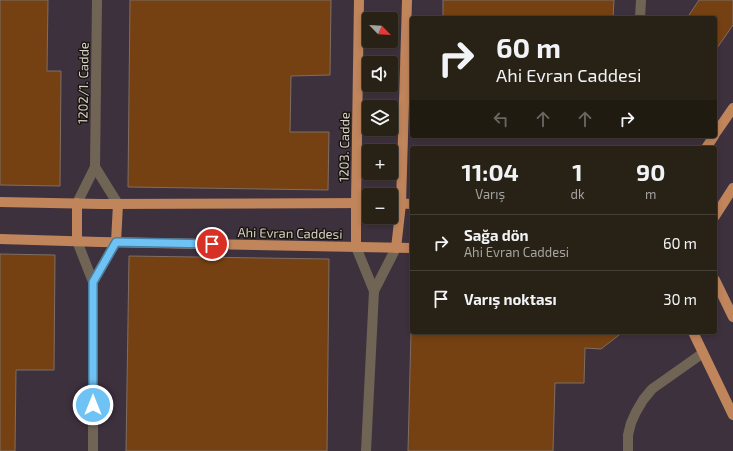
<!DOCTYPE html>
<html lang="tr">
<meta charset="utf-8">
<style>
:root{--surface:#282216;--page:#342f23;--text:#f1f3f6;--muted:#a5a4a1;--line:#443f35}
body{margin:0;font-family:"Exo 2",sans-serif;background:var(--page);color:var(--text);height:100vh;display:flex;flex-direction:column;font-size:15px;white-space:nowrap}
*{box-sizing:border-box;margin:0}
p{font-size:13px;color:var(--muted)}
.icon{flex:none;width:22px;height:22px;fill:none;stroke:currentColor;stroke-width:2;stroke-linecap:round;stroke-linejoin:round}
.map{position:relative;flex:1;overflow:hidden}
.panel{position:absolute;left:410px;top:146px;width:307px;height:188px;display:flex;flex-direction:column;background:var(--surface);border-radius:4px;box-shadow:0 2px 6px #0003,0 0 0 1px var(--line)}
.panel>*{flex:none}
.top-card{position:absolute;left:410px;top:16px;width:307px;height:122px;border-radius:4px;box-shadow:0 2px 6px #0003,0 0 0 1px var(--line);background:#282216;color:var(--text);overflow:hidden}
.needle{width:26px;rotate:115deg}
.tools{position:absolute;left:362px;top:12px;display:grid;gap:8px}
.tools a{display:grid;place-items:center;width:36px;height:36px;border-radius:4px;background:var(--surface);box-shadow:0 2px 6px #0003,0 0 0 1px var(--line);font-size:20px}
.pin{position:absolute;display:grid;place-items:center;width:34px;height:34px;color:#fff;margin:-17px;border:2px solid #fff;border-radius:50%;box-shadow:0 1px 4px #0007}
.me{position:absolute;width:44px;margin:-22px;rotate:0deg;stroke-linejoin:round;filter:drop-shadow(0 0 3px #0008)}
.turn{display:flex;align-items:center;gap:14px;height:84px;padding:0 20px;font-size:18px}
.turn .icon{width:52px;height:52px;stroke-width:2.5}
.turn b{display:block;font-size:28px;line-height:34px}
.lanes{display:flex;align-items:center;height:38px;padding:0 20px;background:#0003;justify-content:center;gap:20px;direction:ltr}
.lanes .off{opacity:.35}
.eta{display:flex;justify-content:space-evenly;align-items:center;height:68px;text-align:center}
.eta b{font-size:24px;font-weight:700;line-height:28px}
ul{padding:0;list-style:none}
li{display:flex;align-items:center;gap:12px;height:56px;padding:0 20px;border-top:1px solid var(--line)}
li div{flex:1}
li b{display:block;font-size:15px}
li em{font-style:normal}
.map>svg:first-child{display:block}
.industrial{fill:#3e313e;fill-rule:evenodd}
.building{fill:#754113;stroke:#7f6e62}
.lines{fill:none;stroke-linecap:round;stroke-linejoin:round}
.minor{stroke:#706555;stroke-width:10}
.major{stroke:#c1855c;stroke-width:10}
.route-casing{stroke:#487e9f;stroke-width:10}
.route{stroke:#6fc2f4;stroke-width:7}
.labels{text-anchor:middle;stroke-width:3;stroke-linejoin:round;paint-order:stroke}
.street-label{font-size:13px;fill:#d7d1c8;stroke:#1a160f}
</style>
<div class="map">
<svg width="733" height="451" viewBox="0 0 733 451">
<rect width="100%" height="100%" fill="#362d1e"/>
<path class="industrial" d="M0,0H733V451H0ZM412,18H715V136H412ZM369,19H391V41H369ZM369,63H391V85H369ZM369,107H391V129H369ZM412,148H715V332H412ZM369,151H391V173H369ZM369,195H391V217H369Z"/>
<g class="building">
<path d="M0,0H48L47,71H61L60,186L0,185Z"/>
<path d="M130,0H331L330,75L291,76L290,132H329L328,190L128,187Z"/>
<path d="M443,0H614L613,18H443Z"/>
<path d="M699,0H733V25L715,51V18H687Z"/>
<path d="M0,254L55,255L54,370H16L15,451H0Z"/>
<path d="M129,256L329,259L327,451H126Z"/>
<path d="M411,332H623L601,349L585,348L584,383H555L553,451H408Z"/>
</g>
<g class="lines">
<g class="minor">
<path d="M640,18L641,0"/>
<path d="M95,167L118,204"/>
<path d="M77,203L95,167L97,0"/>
<path d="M77,241L93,282V451"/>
<path d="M356,247L374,291L366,451"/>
<path d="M93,282L116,242"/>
<path d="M374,291L396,248"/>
<path d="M628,451V435L631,423L636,412L643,400L652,389L703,353"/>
</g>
<g class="major">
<path d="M715,134L733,108"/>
<path d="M706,148L714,136"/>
<path d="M0,202L101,204L369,203"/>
<path d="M77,203V241"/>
<path d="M391,203L412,204"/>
<path d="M715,216L733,188"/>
<path d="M0,239L100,242L412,248"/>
<path d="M116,242L118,204"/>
<path d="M356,247V203L359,0"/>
<path d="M396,248L401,204L407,0"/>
<path d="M715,280L733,317"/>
<path d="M693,332L733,415"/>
</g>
</g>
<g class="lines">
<defs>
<path id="route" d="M93,405V282L116,242L212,244"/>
</defs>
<use href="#route" class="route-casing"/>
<use href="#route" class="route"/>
</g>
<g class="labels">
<g class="street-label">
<text transform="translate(83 83) rotate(-89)" y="5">1202/1. Cadde</text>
<text transform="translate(344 147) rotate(-89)" y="5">1203. Cadde</text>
<text transform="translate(290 233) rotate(1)" y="5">Ahi Evran Caddesi</text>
</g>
</g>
</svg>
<div class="tools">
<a><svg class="needle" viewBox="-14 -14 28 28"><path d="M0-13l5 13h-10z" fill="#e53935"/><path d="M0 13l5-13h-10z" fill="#a5a4a1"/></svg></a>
<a><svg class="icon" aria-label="sound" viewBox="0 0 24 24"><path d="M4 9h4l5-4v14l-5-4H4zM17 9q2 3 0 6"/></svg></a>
<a><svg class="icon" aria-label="layers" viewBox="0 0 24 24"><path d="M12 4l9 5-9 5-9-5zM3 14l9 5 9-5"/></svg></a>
<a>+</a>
<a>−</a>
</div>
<div class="pin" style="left:212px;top:244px;background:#d93025"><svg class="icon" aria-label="arrive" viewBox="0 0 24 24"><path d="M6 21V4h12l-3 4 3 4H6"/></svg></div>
<svg class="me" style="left:93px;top:405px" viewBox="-20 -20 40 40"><circle r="17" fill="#6fc2f4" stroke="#fff" stroke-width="3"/><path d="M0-11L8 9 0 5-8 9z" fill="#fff"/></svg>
<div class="top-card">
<div class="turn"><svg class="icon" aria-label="right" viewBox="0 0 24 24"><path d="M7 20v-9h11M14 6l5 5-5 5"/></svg><div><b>60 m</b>Ahi Evran Caddesi</div></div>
<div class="lanes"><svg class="icon off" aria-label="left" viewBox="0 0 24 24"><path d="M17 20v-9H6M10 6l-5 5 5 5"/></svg><svg class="icon off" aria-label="ahead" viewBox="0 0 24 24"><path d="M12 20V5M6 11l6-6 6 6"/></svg><svg class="icon off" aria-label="ahead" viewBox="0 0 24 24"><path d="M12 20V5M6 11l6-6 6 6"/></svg><svg class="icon" aria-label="right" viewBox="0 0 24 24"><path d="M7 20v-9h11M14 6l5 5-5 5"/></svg></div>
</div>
<section class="panel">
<div class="eta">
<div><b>11:04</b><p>Varış</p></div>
<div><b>1</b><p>dk</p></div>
<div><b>90</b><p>m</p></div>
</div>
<ul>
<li><svg class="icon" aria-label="right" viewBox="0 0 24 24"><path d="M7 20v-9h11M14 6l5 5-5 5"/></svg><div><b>Sağa dön</b><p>Ahi Evran Caddesi</p></div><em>60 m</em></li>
<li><svg class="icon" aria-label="arrive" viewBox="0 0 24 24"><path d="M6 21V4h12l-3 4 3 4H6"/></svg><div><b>Varış noktası</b></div><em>30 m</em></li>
</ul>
</section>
</div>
